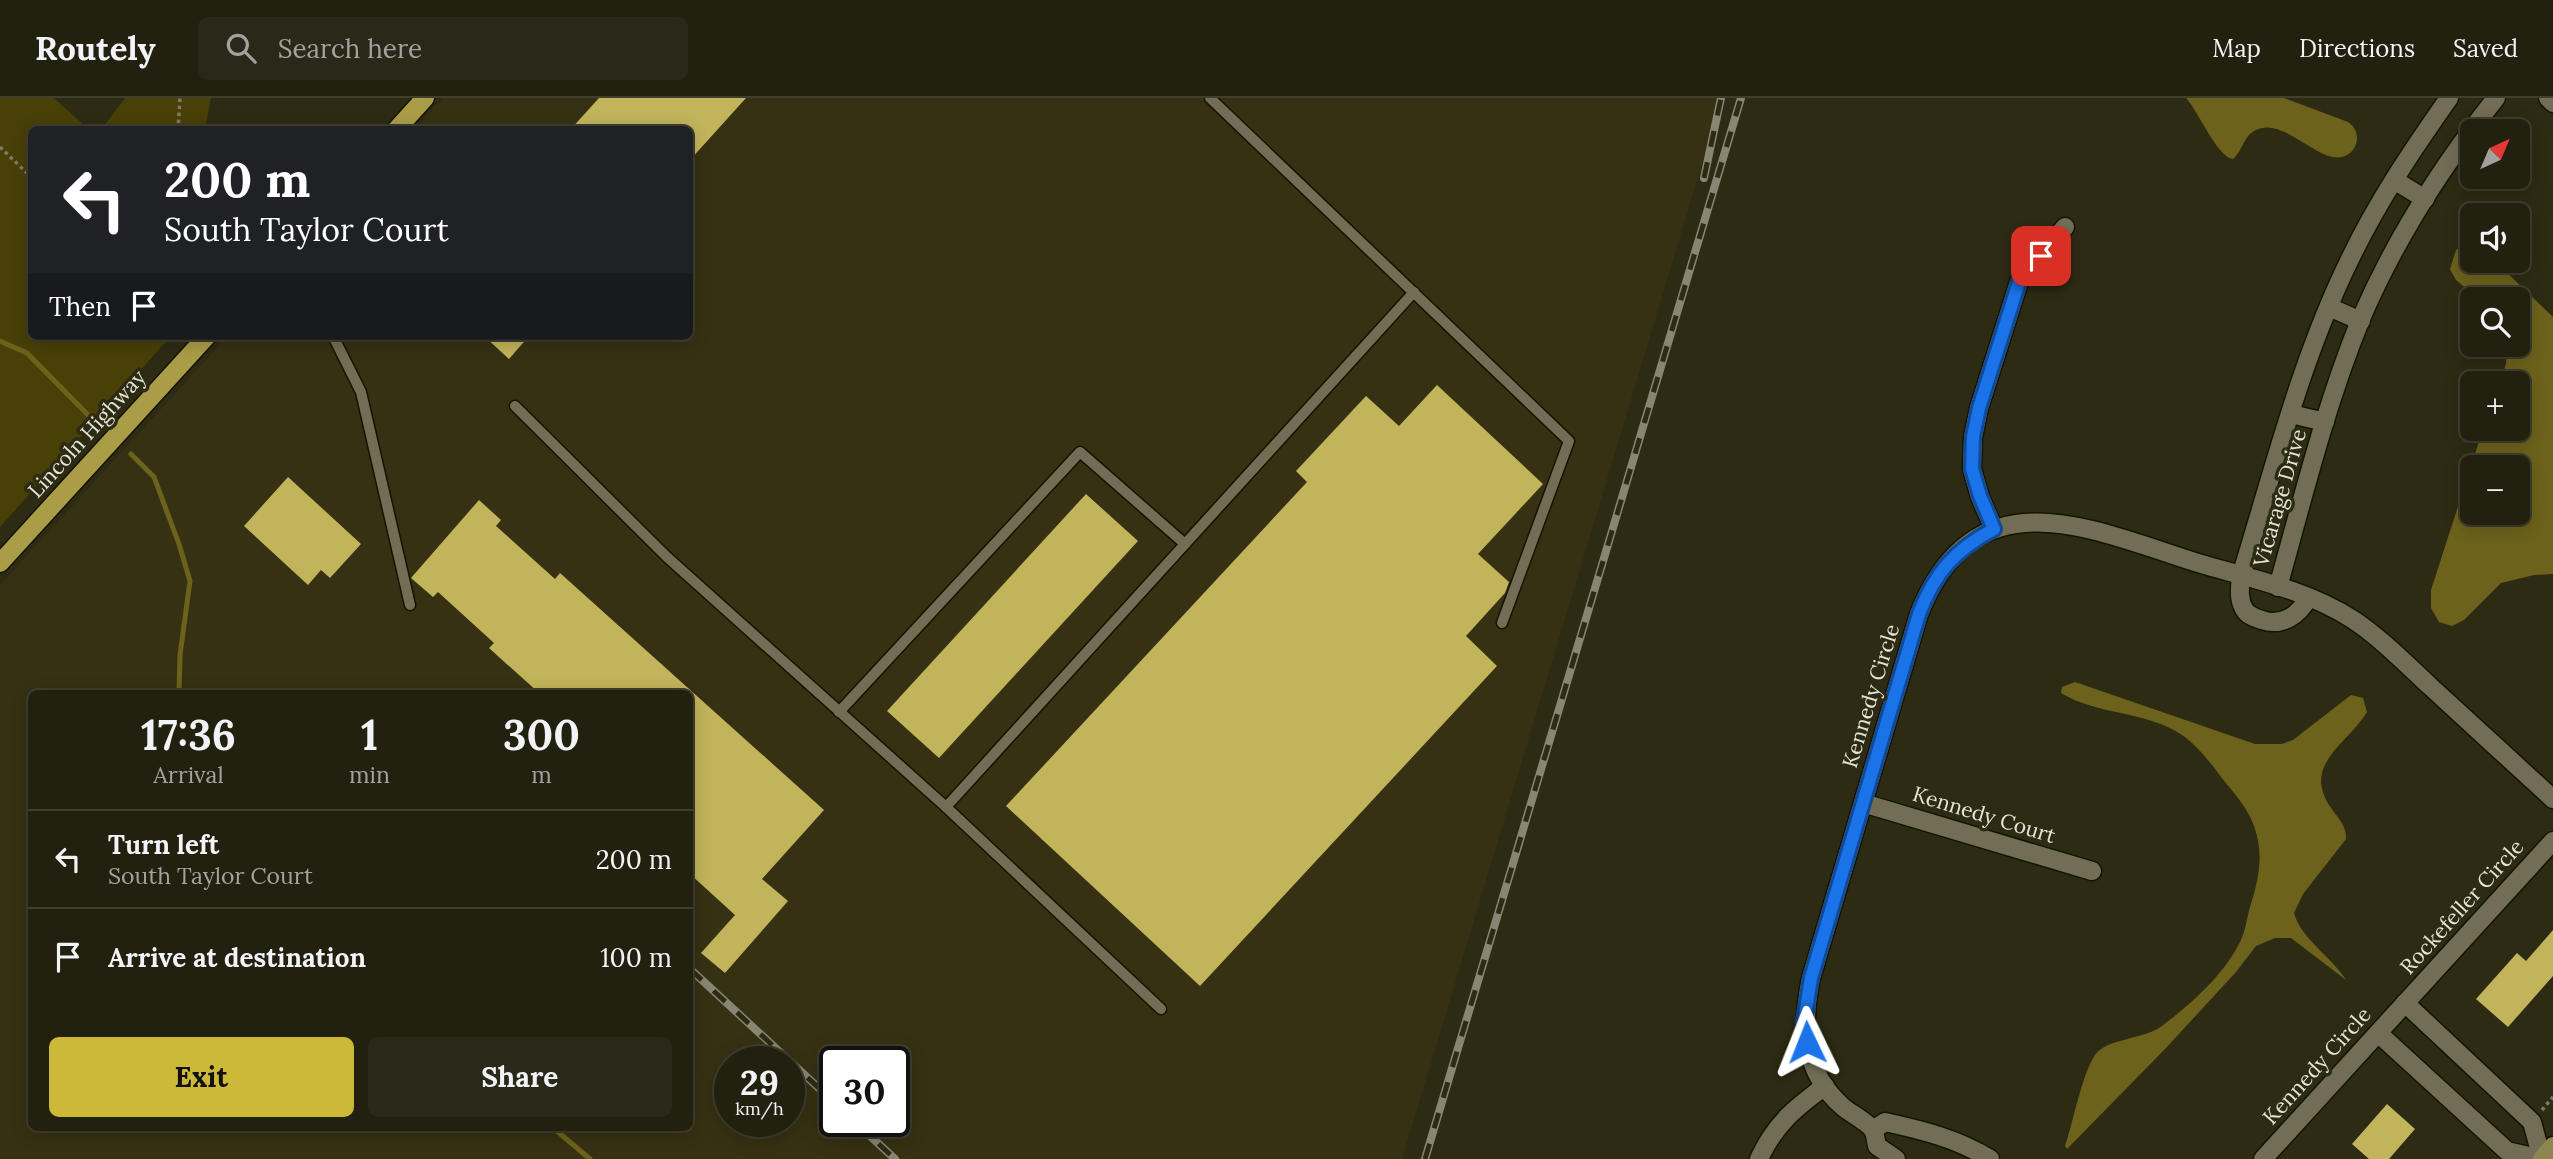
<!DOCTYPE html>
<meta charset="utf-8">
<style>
:root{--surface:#22200f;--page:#2a2818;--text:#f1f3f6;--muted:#a2a39e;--line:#3f3e2f;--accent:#ccb938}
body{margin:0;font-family:Lora,serif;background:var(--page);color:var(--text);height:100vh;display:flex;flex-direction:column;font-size:26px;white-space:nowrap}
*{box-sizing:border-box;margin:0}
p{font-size:23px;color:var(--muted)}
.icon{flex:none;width:38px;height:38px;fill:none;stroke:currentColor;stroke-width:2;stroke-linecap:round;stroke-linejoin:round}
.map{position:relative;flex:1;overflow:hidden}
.sheet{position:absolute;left:28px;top:592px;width:665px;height:441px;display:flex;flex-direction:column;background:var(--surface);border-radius:10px;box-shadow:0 4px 18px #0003,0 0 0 2px var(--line)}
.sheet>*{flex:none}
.banner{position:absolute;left:28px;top:28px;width:665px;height:214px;border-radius:10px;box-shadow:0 4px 18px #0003,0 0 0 2px var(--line);background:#202124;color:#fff;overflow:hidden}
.needle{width:46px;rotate:44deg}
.controls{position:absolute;left:2460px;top:21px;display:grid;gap:14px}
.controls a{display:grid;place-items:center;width:70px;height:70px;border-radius:10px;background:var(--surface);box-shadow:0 4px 18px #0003,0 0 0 2px var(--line);font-size:35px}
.speed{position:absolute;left:714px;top:948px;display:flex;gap:14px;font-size:35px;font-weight:700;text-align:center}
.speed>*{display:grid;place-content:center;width:91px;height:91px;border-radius:50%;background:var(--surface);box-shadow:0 4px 18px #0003,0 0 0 2px var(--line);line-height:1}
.speed small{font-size:18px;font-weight:400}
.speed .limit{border:4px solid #111;border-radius:10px;background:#fff;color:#111}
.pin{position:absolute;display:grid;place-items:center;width:60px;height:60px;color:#fff;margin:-30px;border-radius:14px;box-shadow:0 4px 10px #0006}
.me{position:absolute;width:77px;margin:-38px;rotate:358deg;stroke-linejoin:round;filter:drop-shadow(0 0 5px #0008)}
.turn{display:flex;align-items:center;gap:24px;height:147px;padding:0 21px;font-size:32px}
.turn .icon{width:91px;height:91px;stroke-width:2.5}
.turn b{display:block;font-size:49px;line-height:60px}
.then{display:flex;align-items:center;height:66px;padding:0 21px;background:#0003;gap:14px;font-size:26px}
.eta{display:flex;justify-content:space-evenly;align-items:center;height:119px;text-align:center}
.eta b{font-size:42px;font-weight:700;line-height:49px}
.button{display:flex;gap:14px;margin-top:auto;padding:14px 21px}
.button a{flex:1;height:80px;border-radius:10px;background:var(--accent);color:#111;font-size:28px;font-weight:700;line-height:80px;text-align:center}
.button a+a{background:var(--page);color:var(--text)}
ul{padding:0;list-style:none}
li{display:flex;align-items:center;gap:21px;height:98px;padding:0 21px;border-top:2px solid var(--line)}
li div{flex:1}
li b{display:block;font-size:26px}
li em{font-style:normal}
header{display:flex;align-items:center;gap:42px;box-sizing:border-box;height:98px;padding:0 35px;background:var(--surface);border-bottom:2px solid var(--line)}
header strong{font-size:33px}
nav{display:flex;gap:38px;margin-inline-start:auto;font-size:24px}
.search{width:490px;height:63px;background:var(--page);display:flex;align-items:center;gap:18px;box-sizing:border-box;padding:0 24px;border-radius:10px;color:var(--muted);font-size:26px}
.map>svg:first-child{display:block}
.built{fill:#363113;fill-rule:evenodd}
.green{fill:#484007}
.water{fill:#6d621c;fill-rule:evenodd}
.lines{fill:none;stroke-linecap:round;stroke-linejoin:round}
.stream{stroke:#6d621c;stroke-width:5}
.building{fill:#c2b45b}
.lane-casing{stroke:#171301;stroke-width:13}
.street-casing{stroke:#171301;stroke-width:21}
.secondary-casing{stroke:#171301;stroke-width:21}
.primary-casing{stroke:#171301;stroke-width:21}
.path{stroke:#7c7a66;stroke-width:3.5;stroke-dasharray:3.5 3.5;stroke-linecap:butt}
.lane{stroke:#726e55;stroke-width:10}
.street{stroke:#726e55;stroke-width:18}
.secondary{stroke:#8e854f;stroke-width:18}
.primary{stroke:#aa9d48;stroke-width:18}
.rail-casing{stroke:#888673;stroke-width:8}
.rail{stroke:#2e2b14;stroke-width:5;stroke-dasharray:16;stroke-linecap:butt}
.route-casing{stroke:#114b97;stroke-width:18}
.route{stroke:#1a73e8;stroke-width:12}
.labels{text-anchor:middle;stroke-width:7;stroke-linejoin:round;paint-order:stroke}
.street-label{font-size:21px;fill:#e5e4d6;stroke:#2e2b14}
</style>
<header>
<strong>Routely</strong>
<div class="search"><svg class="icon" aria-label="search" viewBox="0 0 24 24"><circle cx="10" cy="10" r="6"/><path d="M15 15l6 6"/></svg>Search here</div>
<nav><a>Map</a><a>Directions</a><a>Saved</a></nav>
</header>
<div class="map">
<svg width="2553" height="1061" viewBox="0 0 2553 1061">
<rect width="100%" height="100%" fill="#2e2b14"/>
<path class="built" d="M443,0H1722L1402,1061H0V487L228,238H690V32L414,31ZM32,595H690V1029H32ZM730,964H789V1024H730ZM835,964H894V1024H835Z"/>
<g class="green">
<path d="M0,0H54L88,31L32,32V238H171L0,429Z"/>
<path d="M125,0H211L205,31H102Z"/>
</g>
<g class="water">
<path d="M2186,0H2284L2348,24C2366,36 2355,63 2333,59C2312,55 2284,25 2262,30C2243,34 2245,50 2233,61C2217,59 2199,14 2186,0Z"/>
<path d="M2470,142L2473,143V163H2495L2553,219V476L2534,477L2501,485L2464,522L2452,528L2439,524L2431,510V492L2483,331H2518V285H2500L2506,266L2507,247H2518V201H2479L2456,182L2450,171L2456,152ZM2473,369H2518V415H2473Z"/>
<path d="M2075,584L2255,646H2282L2293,642L2351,597L2363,600L2367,614C2348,646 2303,665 2329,707C2336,718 2347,727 2346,741L2303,796L2294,815C2301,841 2331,858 2346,882L2291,840H2275L2256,848L2236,874L2165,951L2067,1051L2065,1048C2073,1025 2082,976 2095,957C2107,940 2143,942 2162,928C2191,906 2225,876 2241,842C2246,831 2247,818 2251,806C2259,780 2264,755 2254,728C2248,711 2236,697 2225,684C2213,668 2198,648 2182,637C2147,613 2097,617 2061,595L2062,589Z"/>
</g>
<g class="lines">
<g class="stream">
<path d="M0,243L27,255L96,325"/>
<path d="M131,356L154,379L179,446L190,483L180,557L179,595"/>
<path d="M552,1029L590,1061"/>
</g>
</g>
<g class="building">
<path d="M599,0H746L690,62V32H570Z"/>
<path d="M484,238H529L509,261Z"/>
<path d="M1437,287L1543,386L1478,456L1509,484L1505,495L1466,538L1497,568L1200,888L1006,708L1307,384L1296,373L1366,298L1399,328Z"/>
<path d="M288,379L361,446L330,480L321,472L308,487L244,428Z"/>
<path d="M1086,396L1138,443L939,660L887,613Z"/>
<path d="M479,402L501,422L496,428L555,481L560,475L824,712L762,781L788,803L725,875L701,855L735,817L690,776V595H539L489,550L494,545L438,494L433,499L411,480Z"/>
<path d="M2553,832V878L2508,929L2476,901L2517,855L2526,863Z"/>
<path d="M2387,1006L2415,1031L2389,1061H2369L2352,1046Z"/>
</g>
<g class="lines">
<defs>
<g id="lane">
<path d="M1210,0L1569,343L1502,525"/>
<path d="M333,238L361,294L410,507"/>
<path d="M515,308L667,459L946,709L1161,911"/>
<path d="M839,614L1080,354L1185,446"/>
<path d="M946,709L1414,194"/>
</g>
<g id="street">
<path d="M2548,0L2553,5"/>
<path d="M2394,82L2425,101"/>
<path d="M2329,209L2361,223"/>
<path d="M2291,316L2325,324"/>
<path d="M1994,431L1980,399L1972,371L1973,339L1979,310L2019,184L2065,129"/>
<path d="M2278,489C2303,400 2325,309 2360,223C2394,143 2442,68 2496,0"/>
<path d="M2308,500C2299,517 2282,529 2262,522C2255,520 2248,518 2244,511C2238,500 2240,489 2241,478C2274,371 2301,260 2351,159C2378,103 2413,51 2449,0"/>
<path d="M1863,705L2092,773"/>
<path d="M2405,905L2532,1024L2542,1061"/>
<path d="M2378,935L2507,1053L2542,1061"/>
<path d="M1873,1032L1885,1024C1922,1032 1958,1041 1990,1061"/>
<path d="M1759,1061C1775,1026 1795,1010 1825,988"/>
<path d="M1896,1061L1877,1048C1876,1043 1875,1035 1873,1032C1869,1025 1850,1015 1843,1009C1803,974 1801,927 1811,880L1919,516C1975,374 2090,431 2198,465C2249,480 2307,492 2352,521C2381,540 2406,566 2432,590C2472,627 2513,664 2553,701"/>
<path d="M2263,1061L2553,743"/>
</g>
<path id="secondary" d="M2542,1061L2553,1048"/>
<g id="primary">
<path d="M396,32L425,0"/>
<path d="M0,465L207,238"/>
</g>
</defs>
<use href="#lane" class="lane-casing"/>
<use href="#street" class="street-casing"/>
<use href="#secondary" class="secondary-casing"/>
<use href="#primary" class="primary-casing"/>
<g class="path">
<path d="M178,32L180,0"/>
<path d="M0,49L32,80"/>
<path d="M2542,1012L2553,999"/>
</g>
<use href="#lane" class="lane"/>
<use href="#street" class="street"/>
<use href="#secondary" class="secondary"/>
<use href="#primary" class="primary"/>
<defs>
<g id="rail">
<path d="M1704,80L1721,0"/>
<path d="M690,871L835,1005"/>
<path d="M855,1024L895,1061"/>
<path d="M1425,1061L1741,0"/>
</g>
</defs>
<use href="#rail" class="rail-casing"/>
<use href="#rail" class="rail"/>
</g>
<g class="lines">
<defs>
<path id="route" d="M1807,944L1804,923L1811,880L1919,516C1935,474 1955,452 1994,431L1980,398L1972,371L1973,339L1979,310L2019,184L2041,158"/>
</defs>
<use href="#route" class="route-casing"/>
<use href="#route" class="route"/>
</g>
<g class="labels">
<g class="street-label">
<text transform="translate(87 336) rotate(-48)" y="7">Lincoln Highway</text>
<text transform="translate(2280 400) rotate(-74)" y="7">Vicarage Drive</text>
<text transform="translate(1871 598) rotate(-73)" y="7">Kennedy Circle</text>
<text transform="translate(1984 717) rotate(17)" y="7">Kennedy Court</text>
<text transform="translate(2462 809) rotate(-48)" y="7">Rockefeller Circle</text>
<text transform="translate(2317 968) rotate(-48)" y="7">Kennedy Circle</text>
</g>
</g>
</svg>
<div class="controls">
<a><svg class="needle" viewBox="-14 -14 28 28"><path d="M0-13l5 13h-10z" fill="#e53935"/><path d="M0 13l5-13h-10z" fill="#a2a39e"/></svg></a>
<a><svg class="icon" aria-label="sound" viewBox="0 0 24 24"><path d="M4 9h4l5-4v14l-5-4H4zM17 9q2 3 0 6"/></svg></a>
<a><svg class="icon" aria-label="search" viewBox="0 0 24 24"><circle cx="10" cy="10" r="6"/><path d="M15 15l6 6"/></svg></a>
<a>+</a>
<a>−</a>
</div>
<div class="speed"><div>29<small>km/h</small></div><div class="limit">30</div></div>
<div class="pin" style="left:2041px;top:158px;background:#d93025"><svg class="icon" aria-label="arrive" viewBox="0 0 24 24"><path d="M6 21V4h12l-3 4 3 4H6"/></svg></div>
<svg class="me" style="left:1807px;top:944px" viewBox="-20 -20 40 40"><path d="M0-17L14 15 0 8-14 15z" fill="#1a73e8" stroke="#fff" stroke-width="4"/></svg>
<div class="banner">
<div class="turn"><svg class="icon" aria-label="left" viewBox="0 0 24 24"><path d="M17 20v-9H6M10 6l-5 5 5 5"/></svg><div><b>200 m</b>South Taylor Court</div></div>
<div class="then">Then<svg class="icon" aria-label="arrive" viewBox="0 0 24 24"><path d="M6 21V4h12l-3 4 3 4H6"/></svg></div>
</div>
<section class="sheet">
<div class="eta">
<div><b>17:36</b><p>Arrival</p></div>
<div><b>1</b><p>min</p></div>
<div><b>300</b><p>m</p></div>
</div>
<ul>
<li><svg class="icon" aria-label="left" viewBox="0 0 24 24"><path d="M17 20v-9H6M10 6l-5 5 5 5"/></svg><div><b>Turn left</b><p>South Taylor Court</p></div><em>200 m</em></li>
<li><svg class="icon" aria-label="arrive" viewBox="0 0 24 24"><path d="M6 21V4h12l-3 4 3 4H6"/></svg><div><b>Arrive at destination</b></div><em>100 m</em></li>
</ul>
<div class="button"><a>Exit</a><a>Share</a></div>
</section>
</div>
